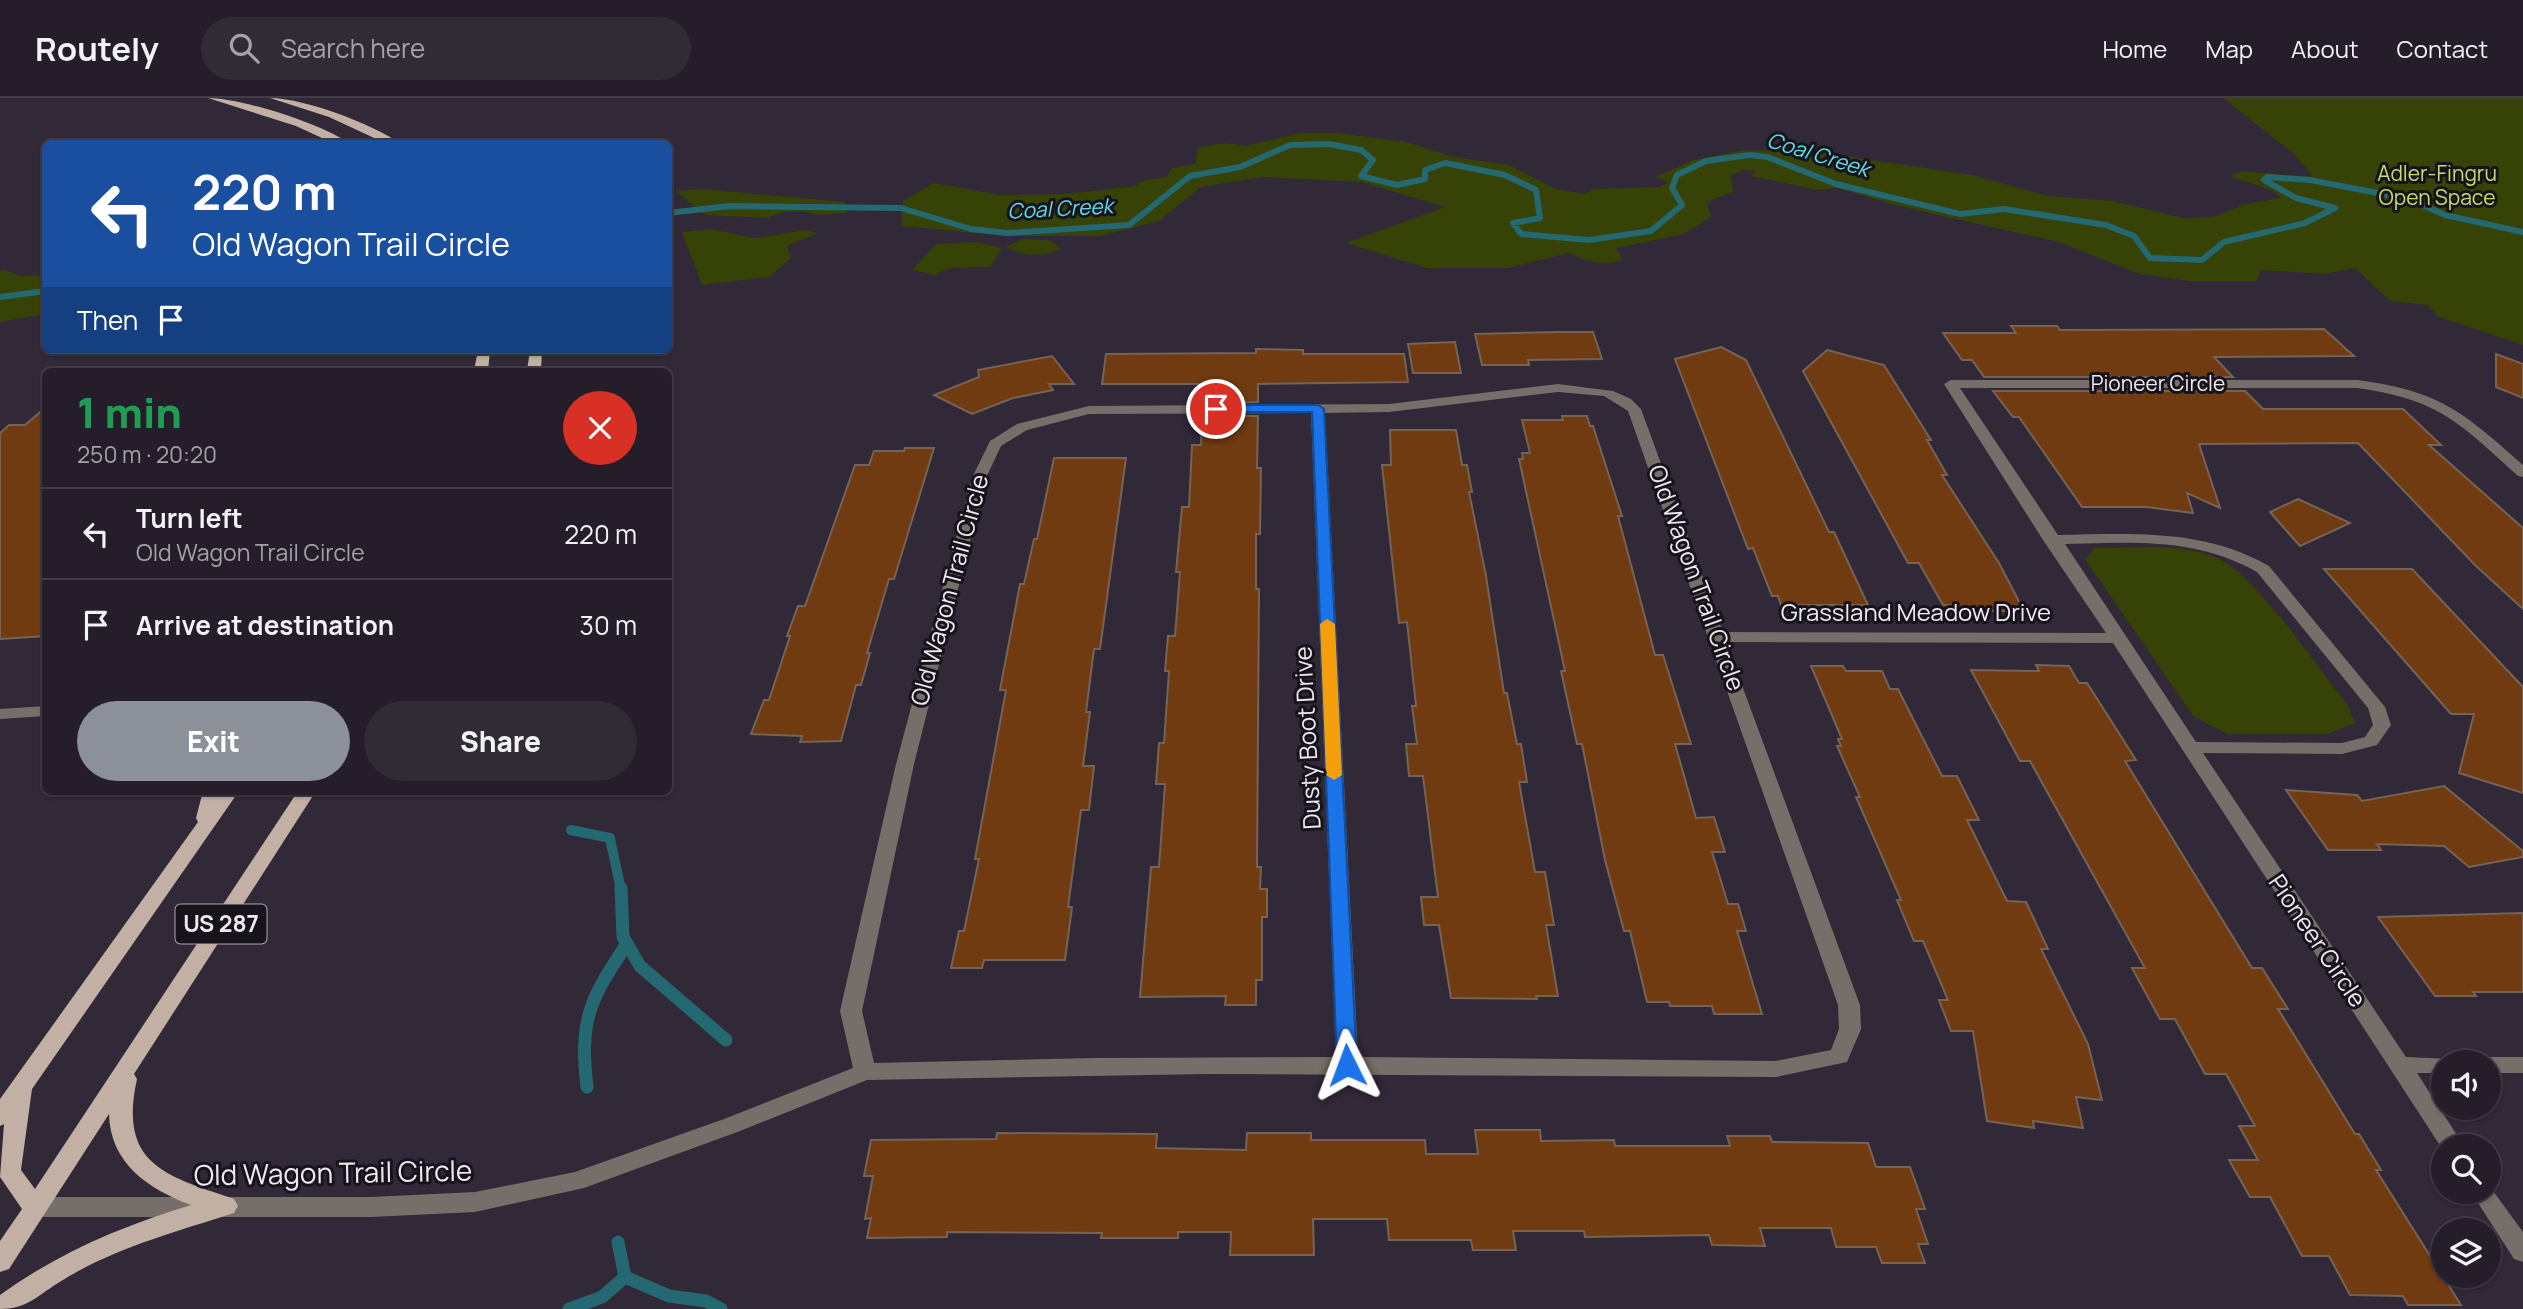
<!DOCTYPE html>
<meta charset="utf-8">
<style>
:root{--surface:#251e2a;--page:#312b36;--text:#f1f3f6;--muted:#a3a2a8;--line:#423c47;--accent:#8c9099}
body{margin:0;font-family:Manrope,sans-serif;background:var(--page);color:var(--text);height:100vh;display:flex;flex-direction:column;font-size:26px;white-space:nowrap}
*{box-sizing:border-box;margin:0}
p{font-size:23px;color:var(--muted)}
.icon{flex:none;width:38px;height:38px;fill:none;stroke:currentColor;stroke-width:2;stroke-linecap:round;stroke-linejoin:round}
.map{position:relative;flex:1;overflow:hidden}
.sheet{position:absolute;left:42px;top:270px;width:630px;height:427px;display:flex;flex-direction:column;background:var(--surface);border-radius:10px;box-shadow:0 2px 5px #0004,0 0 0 2px var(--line)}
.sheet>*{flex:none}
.hud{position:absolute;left:42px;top:42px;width:630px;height:214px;border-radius:10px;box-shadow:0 2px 5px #0004,0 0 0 2px var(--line);background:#1a4fa0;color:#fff;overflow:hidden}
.buttons{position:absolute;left:2431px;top:952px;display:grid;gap:14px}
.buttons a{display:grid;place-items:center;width:70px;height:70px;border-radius:50%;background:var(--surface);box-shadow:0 2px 5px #0004,0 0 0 2px var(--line);font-size:35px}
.pin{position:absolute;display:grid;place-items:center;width:60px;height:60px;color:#fff;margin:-30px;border:4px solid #fff;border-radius:50%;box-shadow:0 2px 7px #0007}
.me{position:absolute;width:77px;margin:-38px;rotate:357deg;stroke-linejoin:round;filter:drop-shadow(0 0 5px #0008)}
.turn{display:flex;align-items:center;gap:24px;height:147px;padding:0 35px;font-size:32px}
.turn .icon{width:91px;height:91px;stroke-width:2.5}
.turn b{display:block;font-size:49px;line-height:60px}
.then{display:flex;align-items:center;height:66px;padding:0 35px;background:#0003;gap:14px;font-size:26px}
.round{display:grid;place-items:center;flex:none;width:74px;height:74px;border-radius:37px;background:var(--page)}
.headline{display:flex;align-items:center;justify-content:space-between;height:119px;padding:0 35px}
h1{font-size:42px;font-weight:800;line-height:52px;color:#1e9e55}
.action{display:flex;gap:14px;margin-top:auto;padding:14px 35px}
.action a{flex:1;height:80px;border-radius:42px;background:var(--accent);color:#fff;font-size:28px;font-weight:800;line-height:80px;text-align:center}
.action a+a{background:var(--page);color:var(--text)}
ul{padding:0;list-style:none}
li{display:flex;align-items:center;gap:21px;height:91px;padding:0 35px;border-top:2px solid var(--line)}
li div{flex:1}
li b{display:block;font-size:26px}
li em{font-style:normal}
header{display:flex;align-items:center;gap:42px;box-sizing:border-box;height:98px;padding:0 35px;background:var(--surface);border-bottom:2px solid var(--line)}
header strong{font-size:33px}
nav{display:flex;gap:38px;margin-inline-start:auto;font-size:24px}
.search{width:490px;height:63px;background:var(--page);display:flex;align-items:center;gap:18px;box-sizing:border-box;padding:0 24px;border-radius:38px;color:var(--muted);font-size:26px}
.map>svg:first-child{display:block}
.green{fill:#374206}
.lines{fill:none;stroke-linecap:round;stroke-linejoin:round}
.stream-far2{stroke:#246971;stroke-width:6}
.stream-far1{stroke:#246971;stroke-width:10}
.stream{stroke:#246971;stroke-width:13}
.building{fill:#703b10;stroke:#756356;stroke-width:2}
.minor{fill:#766e68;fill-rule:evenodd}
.primary{fill:#c1b0a3;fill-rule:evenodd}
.route{fill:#1a73e8;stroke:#114b97;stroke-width:2}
.slow{fill:#f59e0b}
.labels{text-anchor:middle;stroke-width:6;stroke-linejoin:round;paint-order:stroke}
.far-water-label{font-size:21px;font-style:italic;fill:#5cdff0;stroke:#17131a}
.far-park-label{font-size:21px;fill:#c5de6a;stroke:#17131a}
.far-street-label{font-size:21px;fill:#efe9f4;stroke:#17131a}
.shield{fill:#17131a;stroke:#aea9b3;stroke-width:2}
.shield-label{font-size:23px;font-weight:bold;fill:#efe9f4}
.street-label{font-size:24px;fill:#efe9f4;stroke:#17131a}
.near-street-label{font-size:28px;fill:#efe9f4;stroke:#17131a}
</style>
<header>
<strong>Routely</strong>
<div class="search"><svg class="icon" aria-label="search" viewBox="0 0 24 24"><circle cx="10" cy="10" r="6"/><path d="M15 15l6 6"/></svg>Search here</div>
<nav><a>Home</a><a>Map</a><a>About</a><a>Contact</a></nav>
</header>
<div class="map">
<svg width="2523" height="1211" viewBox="0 0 2523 1211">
<rect width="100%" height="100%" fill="#312838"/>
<g class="green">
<path d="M2223,0H2523V247L2439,219L2427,207L2390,203L2355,170L2324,176L2261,172L2257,183H2189L2139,176L2059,144L1898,108L1837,90L1817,92L1751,78L1756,73L1744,72L1731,77L1733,94L1707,104L1711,119L1684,136L1616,150L1623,162C1604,168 1586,164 1569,155L1508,170H1427L1346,145L1445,109L1361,84L1262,79L1201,89L1159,123L1100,138H1007L901,128L903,103L934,85L1001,97L1068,96L1135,88L1145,82L1166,79L1172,70L1195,66L1198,49L1226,45L1246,48L1300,35H1338L1407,44L1454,59L1509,67L1556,91L1584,96L1594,91L1660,89L1669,84L1655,79L1693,62L1745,52L1823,55L1973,77L2047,98L2113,103L2183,120L2213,119L2245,106L2281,100C2270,87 2247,86 2231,78L2241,73L2313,79L2294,56Z"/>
<path d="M702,91L845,104L847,115L817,117L802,113L782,114L768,120L704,117L676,93Z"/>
<path d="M710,131L755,140L805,132L818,135L787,148L791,160L769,179L702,187L682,134Z"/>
<path d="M1023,141L1049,142L1061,151C1042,160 1023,158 1005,149Z"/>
<path d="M976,144L1002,150L990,169L950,170L935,177L912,172L936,146Z"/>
<path d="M5,172L21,178L45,177V216L0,224V173Z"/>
<path d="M2095,450C2134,450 2180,444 2217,460C2255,476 2318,570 2347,606L2355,625L2328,636H2228L2194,619L2085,461Z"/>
</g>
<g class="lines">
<g class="stream-far2">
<path d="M668,115L729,108L901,110L971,131L1007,135L1129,127L1190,78L1240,69L1290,47L1329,46L1361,52L1373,62L1361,78L1397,87L1425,81V72L1445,65L1505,77L1536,92L1540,120L1513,125L1521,136L1589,142L1651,133L1682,107L1672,90L1677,77L1706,63L1749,57L1767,59L1836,86L1960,116L2004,111L2106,127L2134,138L2150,160L2202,162L2224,144L2305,125L2335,110L2296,100L2264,82L2267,79L2310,82L2409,101L2445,117L2523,134"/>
<path d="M0,199L46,193"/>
</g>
<path class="stream-far1" d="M571,732L610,740L621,792"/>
<g class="stream">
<path d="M621,790L623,839L640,868L726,942"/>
<path d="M587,989C579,921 590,901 627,846"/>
<path d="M618,1144L625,1179L669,1198L706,1203L721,1211"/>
<path d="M569,1211L602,1199L625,1179"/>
</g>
</g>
<g class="building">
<path d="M2011,228H2057L2060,232L2324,231L2354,258L2214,259L2233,279H1984L1972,262H1962L1943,235H2016Z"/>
<path d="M1560,234H1593L1602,261L1528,262L1529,267H1482L1475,236Z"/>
<path d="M1455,244L1461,275H1413L1408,246Z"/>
<path d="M1721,249L1746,262L1829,434H1834L1868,507H1781L1778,498H1772L1753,450L1748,451L1675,261Z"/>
<path d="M1256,251L1303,252V256H1404L1408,284L1258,286V304L1203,305L1204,286H1102L1106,256L1256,255Z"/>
<path d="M1827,252L1884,267L1931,342H1927L1947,377H1942L1999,465L2024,513H1957L1953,507H1943L1919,465H1908L1803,273Z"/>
<path d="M2496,256L2523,266V300L2496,289Z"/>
<path d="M1052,258L1074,286H1049L1053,292L1013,300L972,316L934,297L979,279L978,272Z"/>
<path d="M1993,293H2245L2263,311H2403L2441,347H2429L2523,430V511L2476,468L2358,345L2199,346L2220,410L2187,395L2193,415L2146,409H2082L2019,319H2013Z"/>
<path d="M46,309V538L0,541V335L9,327H25Z"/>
<path d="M1202,318H1258L1257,370H1261L1260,436H1256V491H1259L1257,769H1261L1260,791H1267V819H1262V882H1256V907H1225L1226,898L1140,899L1151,769H1159L1165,686H1156L1159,645H1164L1169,573H1165L1168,538H1175L1180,474H1176L1182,409H1189L1192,347H1201Z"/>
<path d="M1562,318H1587L1590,328H1593L1622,418H1618L1655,557H1663L1691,646H1675L1696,720L1714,719L1725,754H1712L1728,806H1738L1746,833H1737L1762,916H1714L1712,908H1670L1669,904H1647L1630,833H1624L1605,762L1582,646H1577L1561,573H1565L1519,361H1523L1522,355H1530L1522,322H1563Z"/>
<path d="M1390,332H1456L1462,367H1467L1472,394H1469L1486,478L1504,595H1507L1517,646H1521L1527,684H1519L1535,774H1545L1554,827H1546L1558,898H1536L1537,901L1451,900L1439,827H1424L1421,799H1438L1423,678H1409L1406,646H1417L1412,608H1416L1407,524L1399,525L1382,367H1391Z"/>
<path d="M905,350H934L894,481H889L867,555H870L861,587H856L841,643L800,644L802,638L751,636L764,602H769L790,538H787L798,508H805L855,367H869L874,353H904Z"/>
<path d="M1054,360H1126L1100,551H1094L1086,614H1090L1083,668H1094L1089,712H1081L1068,809H1072L1065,862H984L982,870H951L959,833H964L979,761H975L1006,592H1000L1020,486H1024L1034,441H1037Z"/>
<path d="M2298,401L2350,425L2300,448L2270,414Z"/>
<path d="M2324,471H2412L2523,589V695L2459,675L2474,616H2451Z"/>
<path d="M2036,567L2069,568L2079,585H2087L2136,662L2125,663L2252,870H2262L2288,911H2278L2355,1036H2359L2381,1072H2376L2461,1207H2408L2403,1198L2350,1197L2329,1158H2302L2270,1099H2250L2229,1062H2258L2239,1028H2255L2226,976H2205L2175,921H2160L2132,870H2145L2030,663H2020L1971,572L2039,573Z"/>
<path d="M1811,568H1843L1846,573H1882L1890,591H1898L1942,678H1957L1979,722H1967L2007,803L2026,804L2048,851H2041L2088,946L2102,1002L2076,999L2083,1030L2033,1023L2034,1030L1987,1023L1973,933H1951L1939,902H1948L1923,843H1914L1897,802H1901L1856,699H1860L1837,648H1841L1838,641H1842Z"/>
<path d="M2444,688L2523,753V759L2469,769L2444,748L2377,746L2381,752H2328L2286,692L2357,697L2362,703Z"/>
<path d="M2523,815V894H2473L2476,898H2435L2378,819Z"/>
<path d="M1475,1032H1540L1541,1043L1614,1042L1615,1048H1730L1727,1038H1770L1772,1044L1868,1045L1876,1069H1910L1925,1111H1916L1928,1146H1918L1925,1165H1882L1876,1149H1836L1831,1130H1760L1765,1148L1712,1147L1709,1137L1585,1139L1584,1133H1513L1516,1152H1473L1471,1142H1389L1387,1121H1313L1314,1157H1230L1231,1134H1178V1140H1101L1102,1135L947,1134V1139L867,1140L871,1120L865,1121L873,1078H864L871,1042L996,1041L997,1035L1157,1036L1156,1050L1246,1052L1247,1035H1311V1042H1425L1426,1056H1478Z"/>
</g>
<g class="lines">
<g class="minor">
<path d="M1951,282H2357C2440,293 2462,313 2523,367V379L2518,378C2460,325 2438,301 2357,290H1960L2058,437C2132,436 2202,430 2269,468L2385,609L2391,627L2377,647L2342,656L2203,655L2406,959L2451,961L2453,964H2443V975H2417L2464,1048H2443V1052L2113,545L1726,544L1860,907L1861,931L1847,964L1776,979L1207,976L867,982L740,1033L584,1090L475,1114L371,1119H34L25,1116L22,1109L25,1102L34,1099H371L475,1094L575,1074L724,1021L853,970L840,913L896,666L972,380L990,343L1017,326L1089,308L1389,306L1558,286L1613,293L1631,301L1641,311L1723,534L2106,535L2043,442L1944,286ZM1558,294L1604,298L1628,313L1838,907L1839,931L1831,952L1776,963L1358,959L1325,315L1389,314ZM1311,315L1336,959L1093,960L874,965L862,913L914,666L986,380L1001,348L1027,332L1089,316ZM2106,445C2161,444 2209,447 2257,474L2368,610L2373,627L2365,639L2342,645L2196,644L2065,446Z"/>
<path d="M46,608V618L0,621V611Z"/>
<path d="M2488,959H2523V975H2488V964H2478Z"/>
<path d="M2488,1086L2523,1134V1164L2514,1161L2471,1094H2488Z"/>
</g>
<g class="primary">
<path d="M208,0C241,0 323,26 350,46H335L296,28Z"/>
<path d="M270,0C304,0 373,26 401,46H387L329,19Z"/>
<path d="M478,252H490L488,273H474Z"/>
<path d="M530,252H542L541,273H527Z"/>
<path d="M203,693H239L32,991L21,1072L35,1091L298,693H316L134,976L137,981C118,1067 166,1078 234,1101L238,1108L234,1115C173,1135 113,1150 58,1185C36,1199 26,1211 0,1211V1197C58,1155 122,1128 191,1107C148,1091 110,1065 109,1016L9,1171L0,1174V1143L22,1111L0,1079L4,1026L0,1028V1001L198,724L196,720Z"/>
</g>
</g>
<path class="route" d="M1216,307H1318L1324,311L1357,967L1354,972H1340L1337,967L1312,314H1212L1210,311Z"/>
<path class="slow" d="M1327,521L1335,526L1342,677L1334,682L1326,677L1320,526Z"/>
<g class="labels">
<g class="far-water-label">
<text transform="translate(1818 57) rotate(17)" y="7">Coal Creek</text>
<text transform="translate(1060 111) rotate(-3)" y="7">Coal Creek</text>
</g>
<g class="far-park-label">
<text x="2437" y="83">Adler-Fingru<tspan x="2437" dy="24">Open Space</tspan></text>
</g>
<g class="far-street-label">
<text x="2158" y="293">Pioneer Circle</text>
</g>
<rect class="shield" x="175.5" y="806.5" width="91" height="39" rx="5"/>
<g class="shield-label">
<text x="221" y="834">US 287</text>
</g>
<g class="street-label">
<text transform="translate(1696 480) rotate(70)" y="8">Old Wagon Trail Circle</text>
<text transform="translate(950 492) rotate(-75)" y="8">Old Wagon Trail Circle</text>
<text x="1916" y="523">Grassland Meadow Drive</text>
<text transform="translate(1308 640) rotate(-93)" y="8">Dusty Boot Drive</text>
<text transform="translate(2317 843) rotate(56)" y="8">Pioneer Circle</text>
</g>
<g class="near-street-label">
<text transform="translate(333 1075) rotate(-1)" y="10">Old Wagon Trail Circle</text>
</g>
</g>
</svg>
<div class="buttons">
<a><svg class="icon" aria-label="sound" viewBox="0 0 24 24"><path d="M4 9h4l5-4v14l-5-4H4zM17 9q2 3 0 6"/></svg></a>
<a><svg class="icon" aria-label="search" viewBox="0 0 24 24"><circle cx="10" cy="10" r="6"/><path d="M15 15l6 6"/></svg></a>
<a><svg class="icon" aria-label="layers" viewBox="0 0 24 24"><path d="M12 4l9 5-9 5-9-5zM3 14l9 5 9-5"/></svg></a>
</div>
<div class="pin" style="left:1216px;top:311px;background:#d93025"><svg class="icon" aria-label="arrive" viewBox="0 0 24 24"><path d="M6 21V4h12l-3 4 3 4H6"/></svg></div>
<svg class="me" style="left:1347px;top:967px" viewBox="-20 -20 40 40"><path d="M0-17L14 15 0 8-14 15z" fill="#1a73e8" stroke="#fff" stroke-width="4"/></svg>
<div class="hud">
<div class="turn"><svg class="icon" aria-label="left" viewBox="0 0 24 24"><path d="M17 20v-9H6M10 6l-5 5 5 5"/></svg><div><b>220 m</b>Old Wagon Trail Circle</div></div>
<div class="then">Then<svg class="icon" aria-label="arrive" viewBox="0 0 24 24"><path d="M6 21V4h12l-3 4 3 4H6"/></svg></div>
</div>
<section class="sheet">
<div class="headline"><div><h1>1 min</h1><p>250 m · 20:20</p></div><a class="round" style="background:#d93025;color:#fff"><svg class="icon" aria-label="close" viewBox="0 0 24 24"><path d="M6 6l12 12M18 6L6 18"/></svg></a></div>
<ul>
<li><svg class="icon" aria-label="left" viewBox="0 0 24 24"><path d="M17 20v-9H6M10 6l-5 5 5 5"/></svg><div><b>Turn left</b><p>Old Wagon Trail Circle</p></div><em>220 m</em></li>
<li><svg class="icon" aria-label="arrive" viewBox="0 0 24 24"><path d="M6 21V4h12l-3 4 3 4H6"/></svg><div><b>Arrive at destination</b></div><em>30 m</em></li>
</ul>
<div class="action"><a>Exit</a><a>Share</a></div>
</section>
</div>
